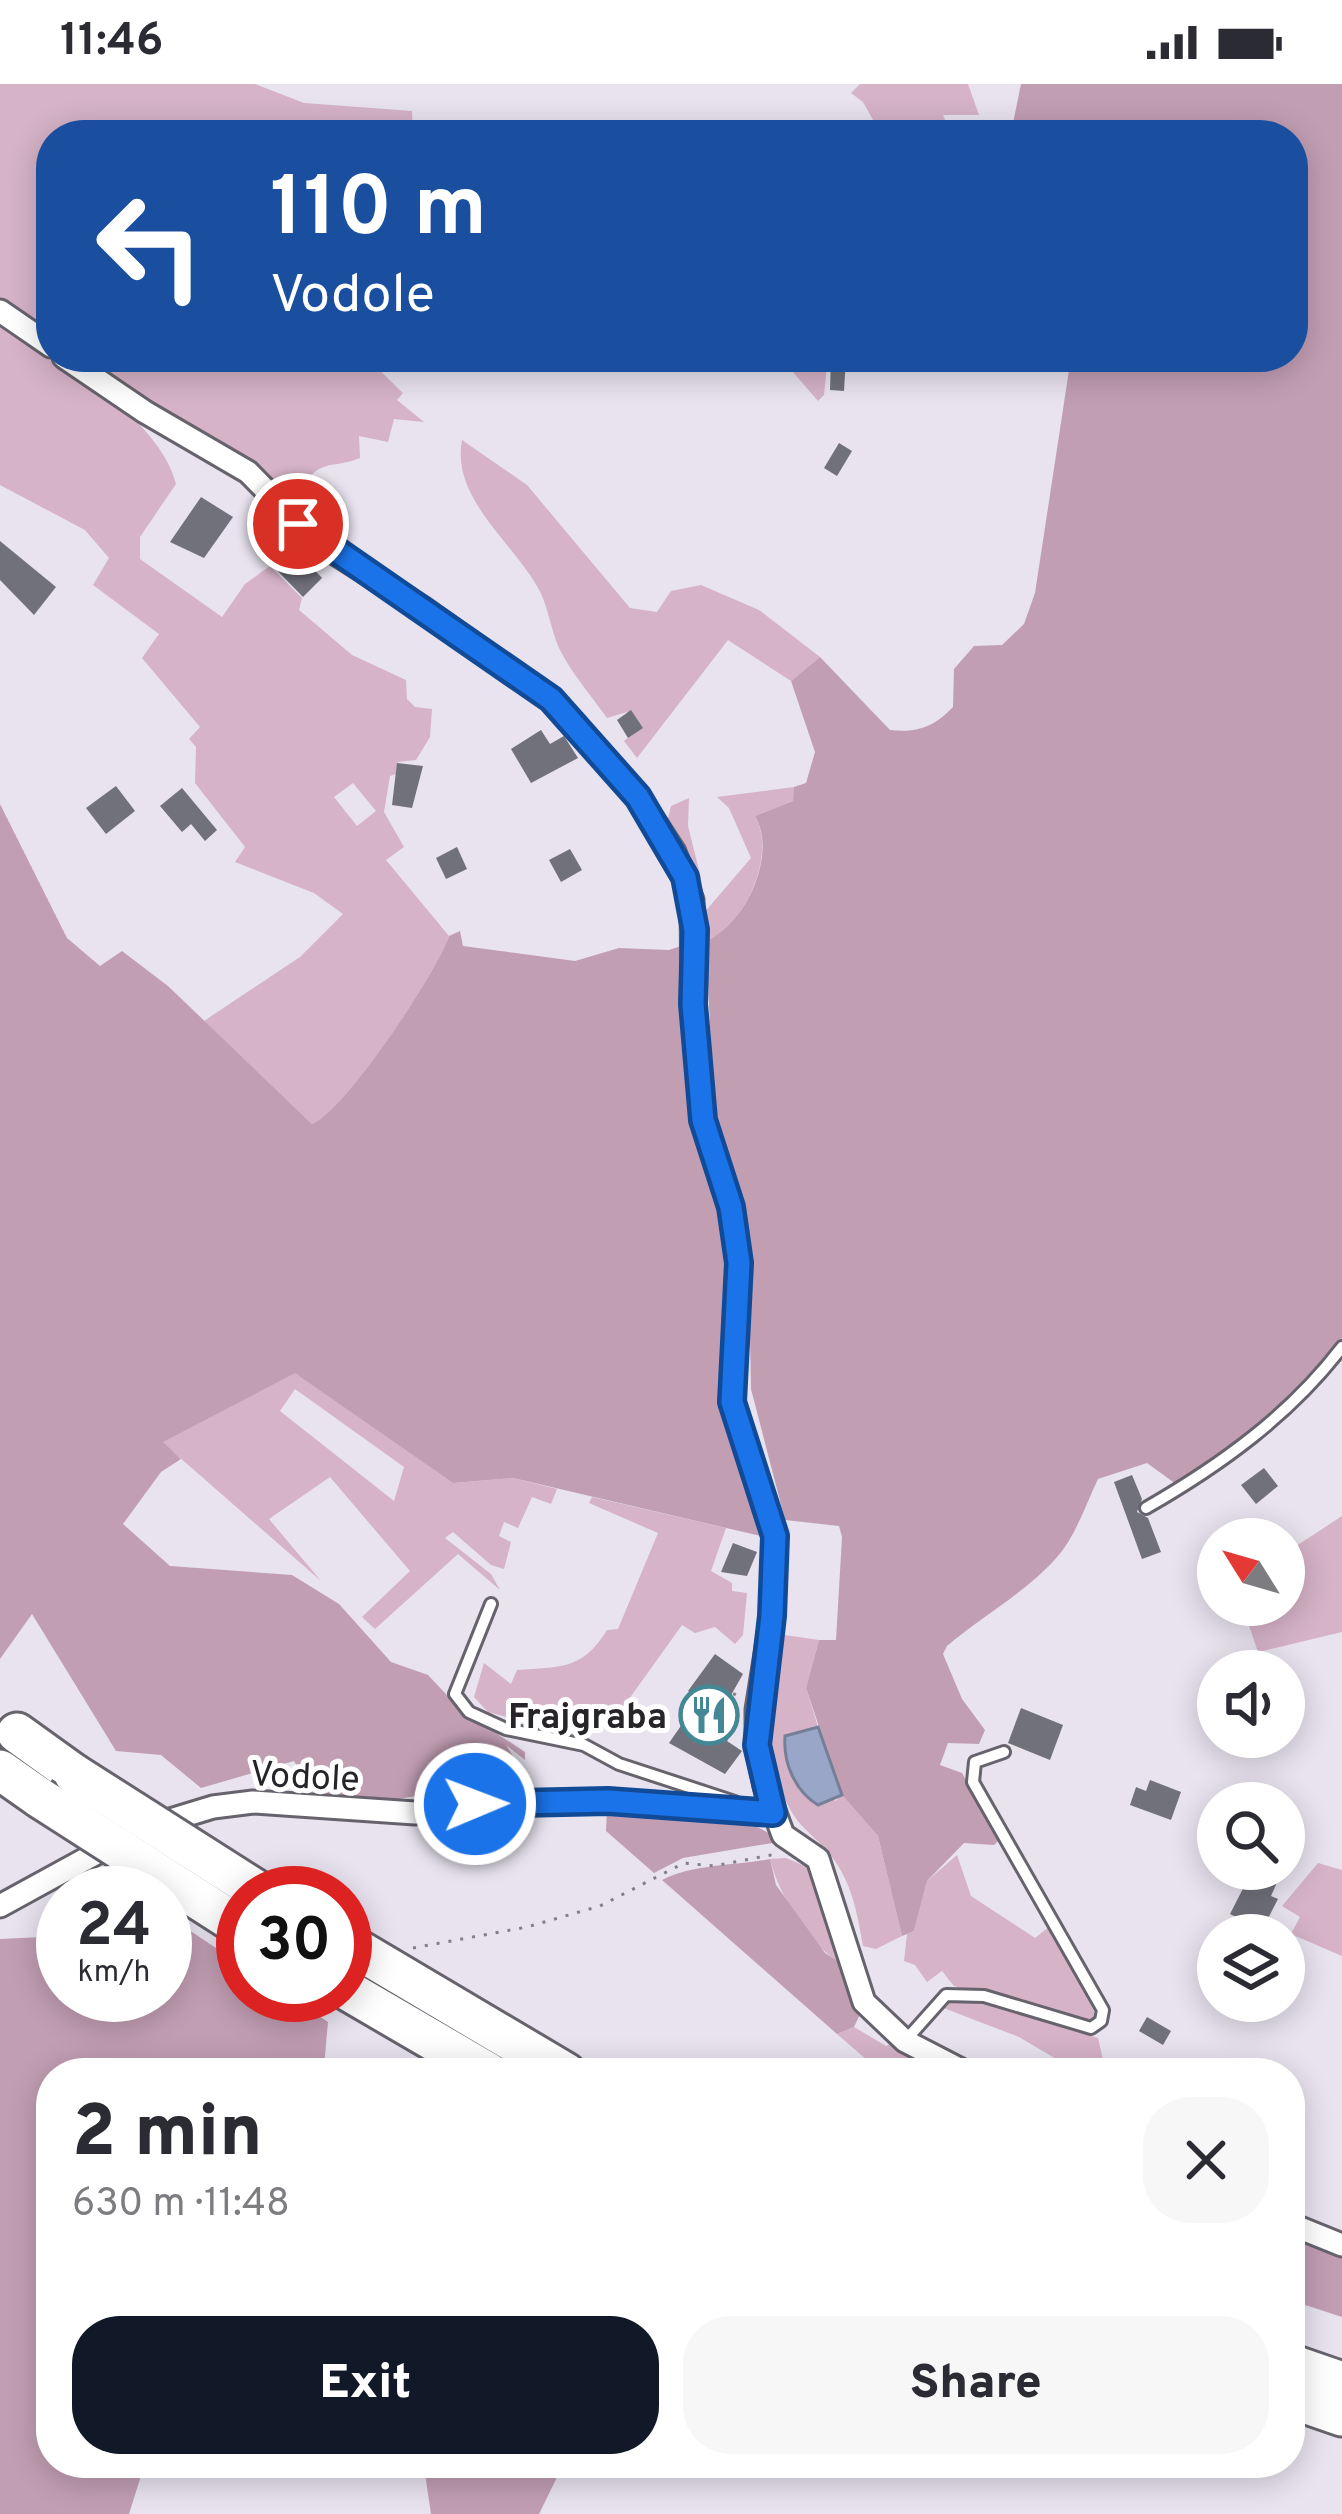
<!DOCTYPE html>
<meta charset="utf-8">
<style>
:root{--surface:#fff;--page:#f7f7f7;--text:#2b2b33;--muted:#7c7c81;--accent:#111827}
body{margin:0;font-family:Overpass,sans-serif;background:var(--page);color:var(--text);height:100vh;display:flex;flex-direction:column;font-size:45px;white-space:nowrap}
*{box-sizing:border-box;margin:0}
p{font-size:39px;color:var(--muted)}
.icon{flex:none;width:66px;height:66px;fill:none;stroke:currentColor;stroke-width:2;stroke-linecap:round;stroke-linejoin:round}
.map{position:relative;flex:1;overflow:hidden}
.side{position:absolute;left:36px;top:1974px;width:1269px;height:420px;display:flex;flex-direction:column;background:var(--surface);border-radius:48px;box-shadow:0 6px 30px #0003}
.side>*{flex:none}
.guide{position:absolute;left:36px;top:36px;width:1272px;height:252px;border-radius:48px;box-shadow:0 6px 30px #0003;background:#1a4fa0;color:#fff;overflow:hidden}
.needle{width:78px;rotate:307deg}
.fabs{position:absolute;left:1197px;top:1434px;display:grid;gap:24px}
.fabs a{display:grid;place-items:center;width:108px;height:108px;border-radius:50%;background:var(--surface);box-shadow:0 6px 30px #0003;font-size:60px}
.speed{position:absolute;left:36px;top:1782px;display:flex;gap:24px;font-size:60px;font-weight:700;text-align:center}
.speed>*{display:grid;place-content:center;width:156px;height:156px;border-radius:50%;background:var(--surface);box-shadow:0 6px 30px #0003;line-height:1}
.speed small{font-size:30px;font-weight:400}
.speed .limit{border:18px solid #d22;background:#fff;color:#111}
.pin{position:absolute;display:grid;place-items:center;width:102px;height:102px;color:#fff;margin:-51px;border:6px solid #fff;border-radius:50%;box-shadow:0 3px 12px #0007}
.me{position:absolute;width:132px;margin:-66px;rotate:89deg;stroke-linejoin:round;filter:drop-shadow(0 0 9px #0008)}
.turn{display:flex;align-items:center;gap:42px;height:252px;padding:0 36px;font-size:54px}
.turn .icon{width:156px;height:156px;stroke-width:2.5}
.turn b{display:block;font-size:84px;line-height:102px}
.round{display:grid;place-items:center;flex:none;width:126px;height:126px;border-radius:48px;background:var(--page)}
.headline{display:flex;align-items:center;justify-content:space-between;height:204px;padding:0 36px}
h1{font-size:72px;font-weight:800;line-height:90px}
.cta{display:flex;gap:24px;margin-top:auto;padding:24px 36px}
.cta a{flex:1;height:138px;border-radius:48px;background:var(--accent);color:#fff;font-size:48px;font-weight:800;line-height:138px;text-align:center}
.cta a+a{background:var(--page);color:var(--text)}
.status{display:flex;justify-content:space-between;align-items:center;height:84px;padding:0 60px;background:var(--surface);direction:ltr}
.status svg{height:33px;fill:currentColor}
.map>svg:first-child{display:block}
.green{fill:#d6b3c7;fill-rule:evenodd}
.forest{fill:#c29eb3}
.water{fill:#99a6c8;stroke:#767f98;stroke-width:3}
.building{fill:#71717b}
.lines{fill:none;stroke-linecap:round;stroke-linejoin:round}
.service-casing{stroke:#67636d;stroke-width:16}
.minor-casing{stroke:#67636d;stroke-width:27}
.motorway-casing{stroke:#67636d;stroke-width:45}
.path{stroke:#827f87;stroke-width:3;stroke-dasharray:3 9;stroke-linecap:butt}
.service{stroke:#fff;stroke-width:10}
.minor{stroke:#fff;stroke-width:21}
.motorway{stroke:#fff;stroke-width:39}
.motorway-bridge-casing{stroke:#67636d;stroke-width:45;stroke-linecap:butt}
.motorway-bridge{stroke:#fff;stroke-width:39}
.route-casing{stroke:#114b97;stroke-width:30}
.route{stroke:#1a73e8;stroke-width:21}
.labels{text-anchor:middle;stroke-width:10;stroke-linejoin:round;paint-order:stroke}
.poi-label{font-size:36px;font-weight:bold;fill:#262428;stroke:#fff;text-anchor:end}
.street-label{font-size:36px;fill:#262428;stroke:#fff}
</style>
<div class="status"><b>11:46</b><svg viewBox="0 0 49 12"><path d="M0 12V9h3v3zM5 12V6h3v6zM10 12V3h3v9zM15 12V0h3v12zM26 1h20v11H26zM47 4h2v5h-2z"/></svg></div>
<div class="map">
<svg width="1342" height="2430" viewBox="0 0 1342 2430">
<rect width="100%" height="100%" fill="#e8e3ef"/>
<g class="green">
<path d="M0,0H255L304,19L412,27L413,49L51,51V248L0,214Z"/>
<path d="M860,0H968L979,31H943L951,51H901L877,43L863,18L851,9Z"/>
<path d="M0,231C51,269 161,335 176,400L140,453V475L222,533L245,500L270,482L302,514L299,526L352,571L406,596L407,615L415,623L432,625L430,653L416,676L398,678L396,690L390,692L384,728L404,763L386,776L449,852C435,891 346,1027 312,1040L204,937L300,873L343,830L314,809L235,778L245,763L195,699L196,663L189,655L200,643L142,574L159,550L93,501L109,474L85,446L0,401ZM353,699L376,727L357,742L334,713Z"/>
<path d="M81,273H366L403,309L397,316L424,338L394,335L388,358L359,352L360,374C334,385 314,374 303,407L358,466L355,470L328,453L263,387L223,359L156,325Z"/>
<path d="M780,273H828L824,311L818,317Z"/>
<path d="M462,356L527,401L630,524L657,528L671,507L701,501L759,526L820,573L791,597L728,556L637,674L624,657L640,644L627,628L607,634C591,611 571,589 559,564C550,544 548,520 537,502C511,457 451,413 462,356Z"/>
<path d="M794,703L793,717L755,732C777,771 745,841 706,857L703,830L751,774L729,724L717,713Z"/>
<path d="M689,714L688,742L701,794L696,802L667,738L671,722Z"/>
<path d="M295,1288L453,1399L513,1394L557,1405L551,1420L532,1413L518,1444L504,1438L499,1452L511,1458L504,1485L491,1481L453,1448L445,1454L491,1490L500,1506L458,1470L375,1545L362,1533L410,1487L330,1393L269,1435L321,1497L162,1358ZM295,1305L404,1383L394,1417L280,1327Z"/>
<path d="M592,1413L726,1444L711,1487L732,1499V1507L747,1509L743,1551L735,1560L715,1543L695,1549L682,1541L624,1622L598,1641L532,1640L488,1628L474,1613L484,1579L511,1600L517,1586C559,1583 583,1586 607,1546L618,1545L658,1449L589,1419Z"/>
<path d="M1342,1432V1548L1258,1568L1242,1521H1284V1470Z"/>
<path d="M778,1550L819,1556L806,1604L818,1643L785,1652L835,1717L842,1711L878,1752L902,1852L876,1865L863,1862C857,1827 851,1794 827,1767C817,1755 803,1745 795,1733C761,1684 768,1604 778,1550Z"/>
<path d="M957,1771L971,1812L1035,1854L1050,1842L1098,1935L1093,1941L954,1902L942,1887L927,1898L915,1881L904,1877L907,1850L914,1847L927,1797Z"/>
<path d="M786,1774L812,1785L841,1879C809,1862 778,1809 770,1775Z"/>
<path d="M1318,1779L1342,1786V1872L1291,1850L1300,1833L1282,1822Z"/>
<path d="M971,1914L1098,1954L1106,1989H1080L1019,1953L941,1923L947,1916Z"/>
<path d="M854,1943L886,1962L896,1958L954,1989H882L837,1950Z"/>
</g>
<g class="forest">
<path d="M1021,0H1342V1254L1283,1323L1176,1400L1147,1379L1098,1395C1086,1420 1076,1451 1058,1472C1027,1508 983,1531 947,1562L943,1570L962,1615L985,1646L979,1660L948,1659L940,1681L962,1689L1000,1755L994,1761L964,1759L927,1797L914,1847L902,1852L878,1752L842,1711L806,1604L819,1556H836L842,1453L839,1442L785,1436L751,1305L748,1146L714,1027L706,857C745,841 778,771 755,732L793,717L794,703L806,699L815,668L791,597L820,573L890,646C917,649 934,643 953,623L954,585L974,562L1002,561L1024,540L1035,509L1071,273H1293V51H1020L1012,44Z"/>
<path d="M0,720L67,854L100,882L122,867L168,902L312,1040C346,1026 435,891 449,852L460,847L463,862L575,877L619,864L669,866L687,860L727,1136L733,1296L769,1454L513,1394L453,1399L295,1289L163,1358L181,1375L161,1388L123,1440L170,1482L292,1491L339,1520L391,1578L428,1591L461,1626L525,1668V1676L506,1661L532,1702H468L399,1715L313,1709L294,1677L201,1704L161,1671L116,1667L32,1530L0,1575Z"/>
<path d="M607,1724L734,1731L784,1757L683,1774L654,1789L606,1747Z"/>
<path d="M770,1775L776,1801L825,1869L841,1879L861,1928L854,1943L837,1950L662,1796C693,1780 734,1782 770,1775Z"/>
<path d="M186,1844L243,1882V1911H287L328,1938L324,1983L330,1989H51V2379H145L129,2430H0V1855L63,1852V1911H165V1845Z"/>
<path d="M1290,2143L1342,2164V2233L1290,2216Z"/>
<path d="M419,2379H564L539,2430H431L424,2383Z"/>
</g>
<path class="water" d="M818,1643L842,1711L818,1721C795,1707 783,1679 785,1652Z"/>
<g class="building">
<path d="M831,273H846L844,307L830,306Z"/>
<path d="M839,359L852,367L837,392L824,384Z"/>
<path d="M201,413L233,433L204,474L170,458Z"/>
<path d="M286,456L322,494L303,513L266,475Z"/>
<path d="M0,457L56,503L34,531L0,496Z"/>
<path d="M631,626L643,644L628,654L617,636Z"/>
<path d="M541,646L550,660L564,652L578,674L531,699L511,665Z"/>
<path d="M397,679L423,682L412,724L392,721Z"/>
<path d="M116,702L135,727L106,750L86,724Z"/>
<path d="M182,704L217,746L205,757L191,740L182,748L160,722Z"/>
<path d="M457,763L467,785L446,795L436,774Z"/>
<path d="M570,765L582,786L561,798L549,776Z"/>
<path d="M1264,1384L1278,1402L1256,1420L1241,1401Z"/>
<path d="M1132,1391L1142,1415L1137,1428L1148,1434L1161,1468L1142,1475L1114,1398Z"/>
<path d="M733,1459L757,1468L747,1492L721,1488Z"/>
<path d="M715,1570L743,1590L726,1620L733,1625L725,1637L735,1645L727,1657L742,1667L725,1690L669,1659L699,1616L688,1607Z"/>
<path d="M1021,1624L1063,1641L1050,1676L1008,1659Z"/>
<path d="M1150,1696L1181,1708L1171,1736L1130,1721L1136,1703L1146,1707Z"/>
<path d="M1253,1785H1283L1271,1812L1278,1815L1262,1846L1230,1830Z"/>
<path d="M1147,1933L1171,1947L1163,1961L1139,1947Z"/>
</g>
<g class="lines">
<defs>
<g id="service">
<path d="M1146,1424C1221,1381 1290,1331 1342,1263"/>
<path d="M491,1520L455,1610L469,1628L506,1645L584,1661L619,1680L735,1718"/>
<path d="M905,1957L946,1911L984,1912L1091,1944L1101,1937L1103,1926L973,1698L975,1678L1004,1668"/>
</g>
<g id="minor">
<path d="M0,227L51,262"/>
<path d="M64,273L145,328L248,388L316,457L424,525L551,615L638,713L674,768L692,816L693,920L703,1035L731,1123L739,1179L732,1318L775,1452L772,1532L757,1626V1661L765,1702L783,1751L818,1775L864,1918L905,1957L967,1989"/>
<path d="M154,1741L213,1723L253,1718L415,1729L475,1720L607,1717L773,1729"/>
<path d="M0,1822L115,1759"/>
<path d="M1290,2140L1342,2161"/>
</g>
<g id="motorway">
<path d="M17,1649L74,1690"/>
<path d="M0,1686L40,1714"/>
<path d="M345,1858L566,1989"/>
<path d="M345,1905L489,1989"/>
<path d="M1290,2280L1342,2298"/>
<path d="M1290,2314L1342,2332"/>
</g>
</defs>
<use href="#service" class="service-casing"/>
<use href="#minor" class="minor-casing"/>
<use href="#motorway" class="motorway-casing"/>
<g class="path">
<path d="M728,1622L739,1602"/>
<path d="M413,1864L527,1843L600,1822L684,1779L714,1782L776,1770"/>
</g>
<use href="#service" class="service"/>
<use href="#minor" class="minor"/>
<use href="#motorway" class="motorway"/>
<defs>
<g id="motorway-bridge">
<path d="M74,1690L261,1809"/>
<path d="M40,1714L243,1844"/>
</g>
</defs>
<use href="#motorway-bridge" class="motorway-bridge-casing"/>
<use href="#motorway-bridge" class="motorway-bridge"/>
</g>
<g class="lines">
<defs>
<path id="route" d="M298,440L551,615L638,713L685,793L695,846L693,920L703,1036L731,1123L739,1179L732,1318L775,1452L772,1532L757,1661L773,1729L608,1717L475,1720"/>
</defs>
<use href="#route" class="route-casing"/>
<use href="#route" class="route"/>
</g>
<defs>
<symbol id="restaurant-ring" viewBox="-11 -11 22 22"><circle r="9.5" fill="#fff" stroke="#448896" stroke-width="1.5"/><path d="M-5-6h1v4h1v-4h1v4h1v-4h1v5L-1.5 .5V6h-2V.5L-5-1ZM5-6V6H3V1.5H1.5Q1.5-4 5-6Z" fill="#448896"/></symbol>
</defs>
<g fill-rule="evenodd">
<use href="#restaurant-ring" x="676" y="1598" width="66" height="66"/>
</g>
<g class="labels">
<g class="poi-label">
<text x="667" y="1644">Frajgraba</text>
</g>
<g class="street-label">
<text transform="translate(305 1691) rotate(3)" y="13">Vodole</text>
</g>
</g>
</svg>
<div class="fabs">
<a><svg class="needle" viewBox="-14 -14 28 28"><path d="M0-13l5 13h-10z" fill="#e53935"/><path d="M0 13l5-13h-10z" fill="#7c7c81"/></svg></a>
<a><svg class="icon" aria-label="sound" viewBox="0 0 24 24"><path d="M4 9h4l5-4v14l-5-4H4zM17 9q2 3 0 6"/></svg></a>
<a><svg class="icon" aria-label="search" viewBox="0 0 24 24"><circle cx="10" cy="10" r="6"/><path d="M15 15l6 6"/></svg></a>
<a><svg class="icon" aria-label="layers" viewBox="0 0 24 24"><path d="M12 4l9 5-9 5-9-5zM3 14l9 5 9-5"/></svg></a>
</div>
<div class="speed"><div>24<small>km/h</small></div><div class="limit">30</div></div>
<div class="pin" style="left:298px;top:440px;background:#d93025"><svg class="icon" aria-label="arrive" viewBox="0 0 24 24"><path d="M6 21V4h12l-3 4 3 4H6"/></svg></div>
<svg class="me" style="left:475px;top:1720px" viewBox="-20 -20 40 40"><circle r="17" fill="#1a73e8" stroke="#fff" stroke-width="3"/><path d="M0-11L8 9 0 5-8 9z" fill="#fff"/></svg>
<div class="guide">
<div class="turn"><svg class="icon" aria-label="left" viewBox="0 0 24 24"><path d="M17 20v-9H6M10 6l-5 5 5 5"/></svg><div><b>110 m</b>Vodole</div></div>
</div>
<section class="side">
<div class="headline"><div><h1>2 min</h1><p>630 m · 11:48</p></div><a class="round"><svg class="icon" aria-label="close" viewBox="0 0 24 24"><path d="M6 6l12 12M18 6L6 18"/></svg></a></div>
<div class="cta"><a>Exit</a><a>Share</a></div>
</section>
</div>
